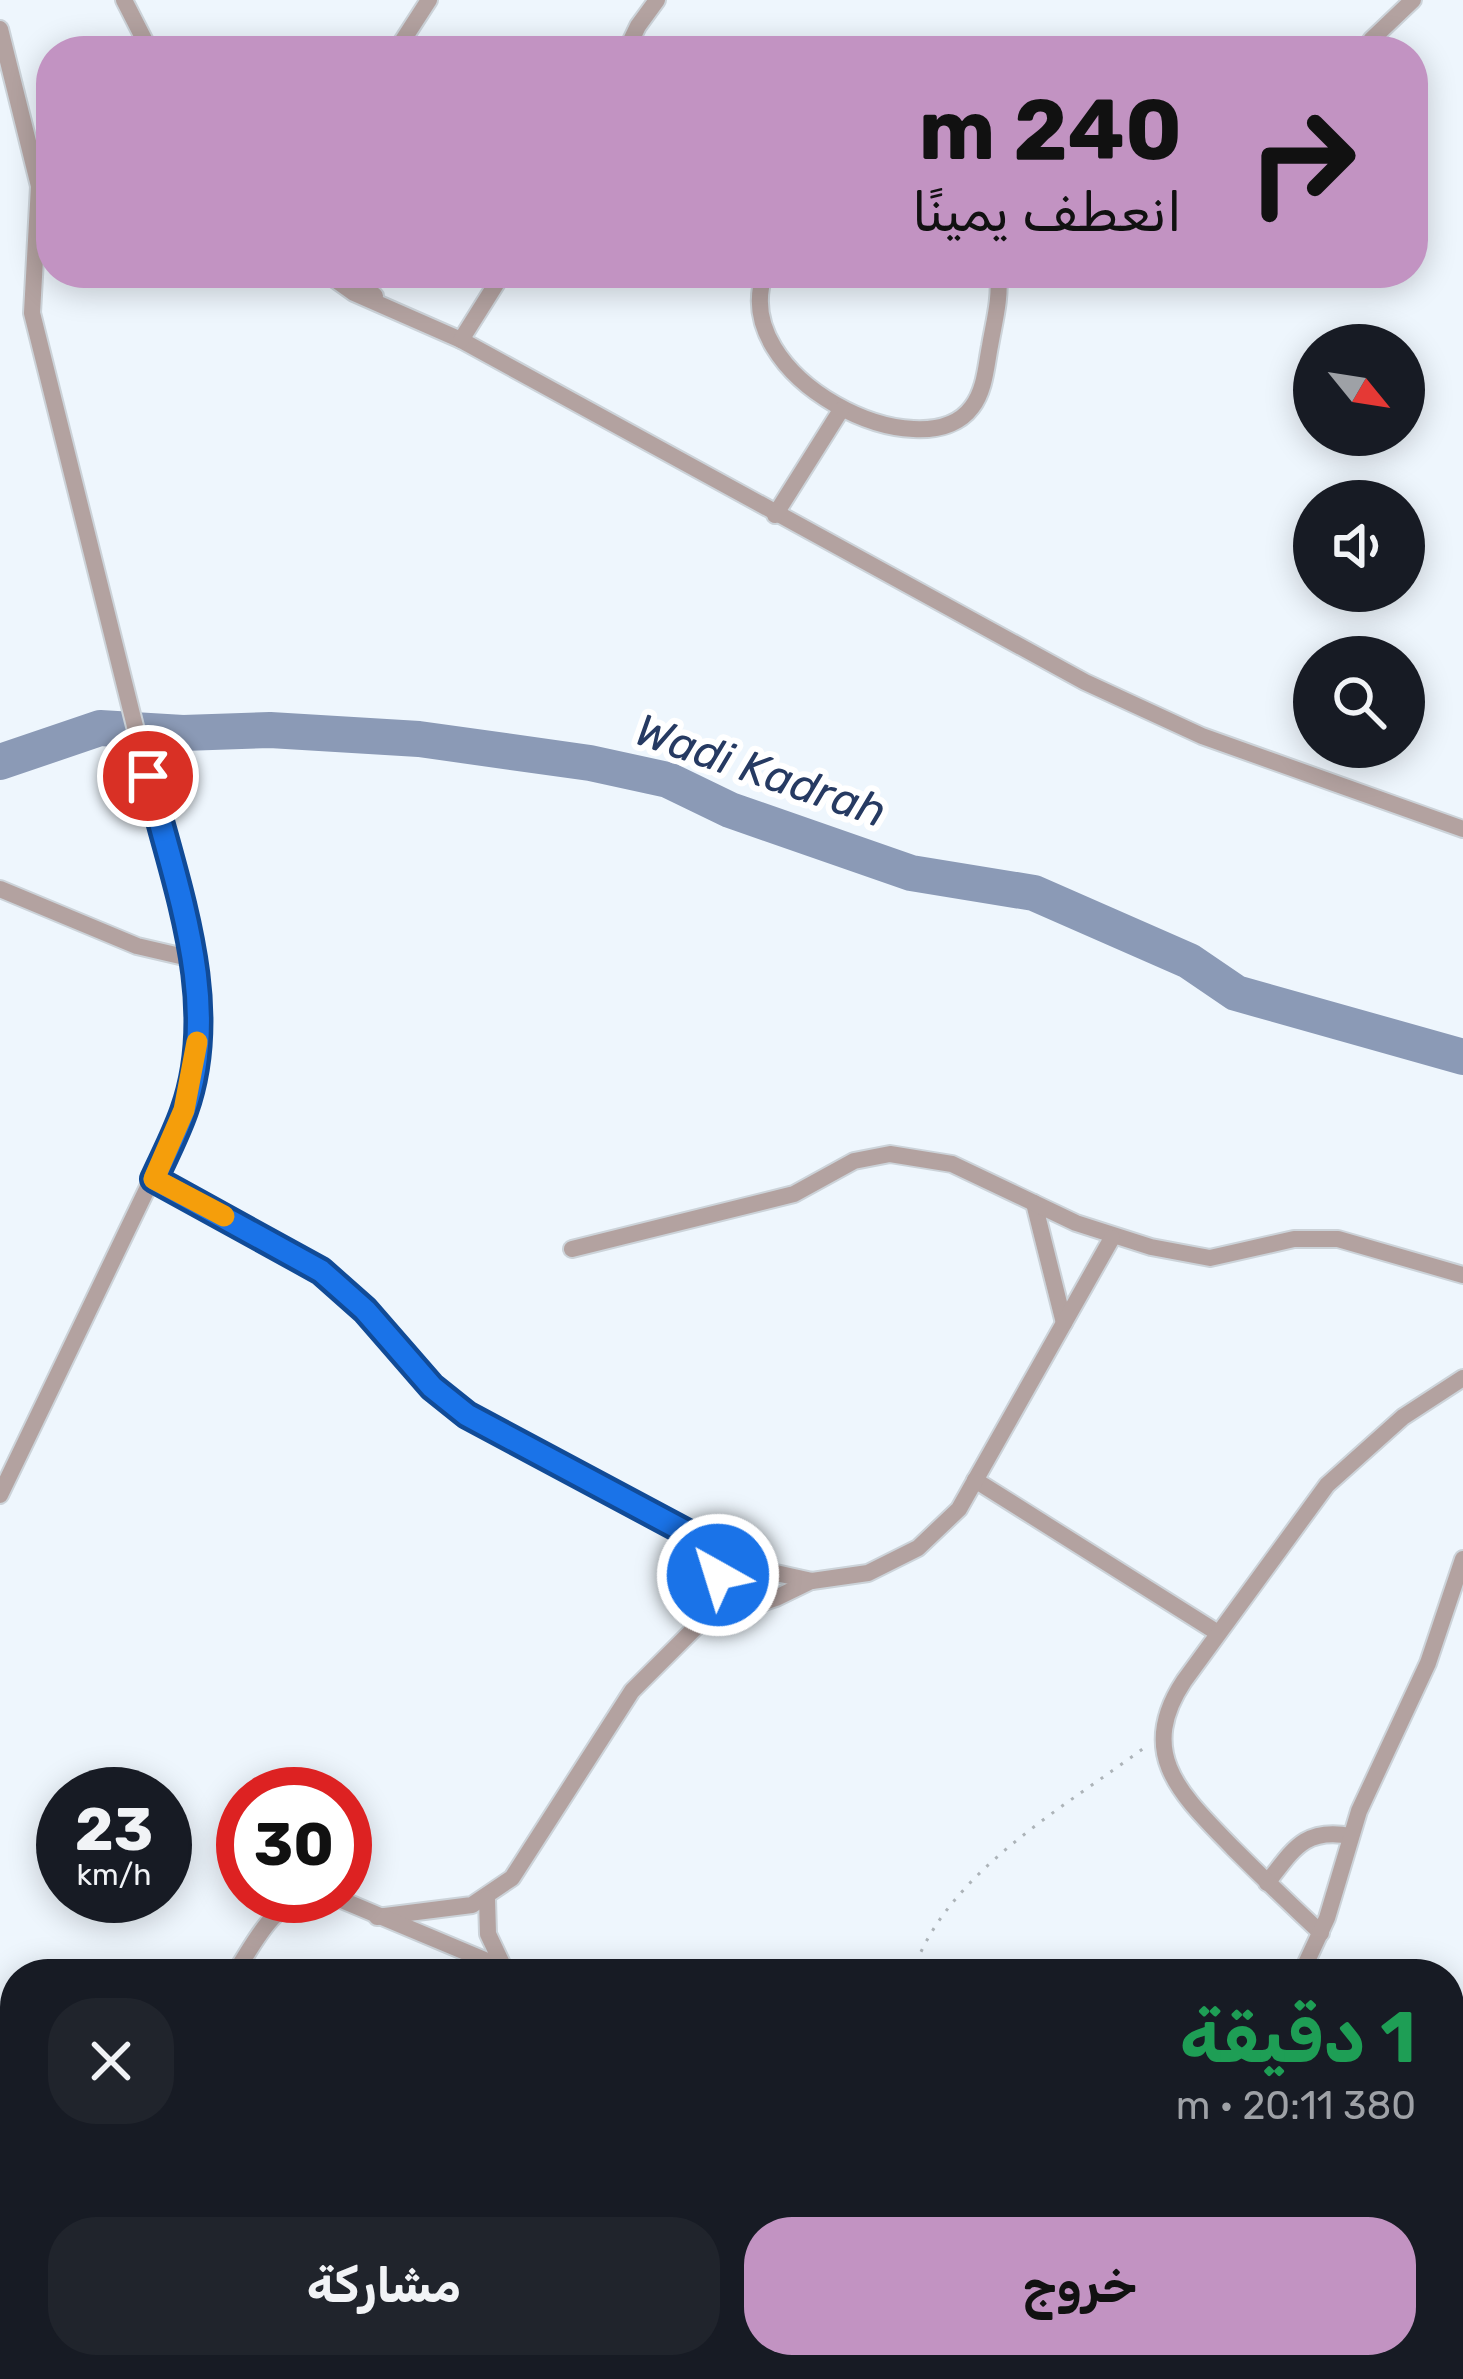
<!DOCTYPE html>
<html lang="ar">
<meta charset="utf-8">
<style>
:root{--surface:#171b24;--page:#20242c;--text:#f1f3f6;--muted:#9ea1a6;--accent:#c293c2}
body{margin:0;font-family:Rubik,Vazirmatn,sans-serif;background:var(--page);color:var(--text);direction:rtl;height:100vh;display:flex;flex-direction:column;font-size:45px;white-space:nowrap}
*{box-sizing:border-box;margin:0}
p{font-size:39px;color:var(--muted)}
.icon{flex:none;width:66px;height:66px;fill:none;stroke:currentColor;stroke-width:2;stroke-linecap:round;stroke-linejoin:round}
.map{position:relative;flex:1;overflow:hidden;direction:ltr}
.sheet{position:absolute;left:0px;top:1959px;width:1464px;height:420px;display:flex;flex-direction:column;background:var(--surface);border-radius:48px 48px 0 0;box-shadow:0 6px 30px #0003;direction:rtl}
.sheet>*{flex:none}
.banner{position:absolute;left:36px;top:36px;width:1392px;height:252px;border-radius:48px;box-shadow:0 6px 30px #0003;direction:rtl;background:#c293c2;color:#111;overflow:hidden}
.needle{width:78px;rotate:120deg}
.controls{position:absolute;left:1293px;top:324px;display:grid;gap:24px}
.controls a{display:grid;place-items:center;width:132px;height:132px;border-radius:50%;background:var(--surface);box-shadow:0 6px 30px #0003;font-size:60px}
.speed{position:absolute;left:36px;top:1767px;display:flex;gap:24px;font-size:60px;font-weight:700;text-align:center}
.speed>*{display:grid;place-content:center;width:156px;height:156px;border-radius:50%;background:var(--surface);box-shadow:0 6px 30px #0003;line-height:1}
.speed small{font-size:30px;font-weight:400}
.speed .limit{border:18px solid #d22;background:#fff;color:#111}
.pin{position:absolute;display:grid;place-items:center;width:102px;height:102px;color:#fff;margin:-51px;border:6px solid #fff;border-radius:50%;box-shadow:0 3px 12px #0007}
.me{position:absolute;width:132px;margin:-66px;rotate:321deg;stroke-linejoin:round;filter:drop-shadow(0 0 9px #0008)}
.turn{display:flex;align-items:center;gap:42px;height:252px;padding:0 48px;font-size:54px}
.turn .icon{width:156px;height:156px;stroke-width:2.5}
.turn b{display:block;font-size:84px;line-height:102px}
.round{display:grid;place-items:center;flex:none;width:126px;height:126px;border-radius:48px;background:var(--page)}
.summary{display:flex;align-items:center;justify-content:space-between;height:204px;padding:0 48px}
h1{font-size:72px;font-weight:700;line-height:90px;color:#1e9e55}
.primary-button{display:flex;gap:24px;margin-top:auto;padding:24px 48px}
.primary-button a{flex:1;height:138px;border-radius:48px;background:var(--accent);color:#111;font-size:48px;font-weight:700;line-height:138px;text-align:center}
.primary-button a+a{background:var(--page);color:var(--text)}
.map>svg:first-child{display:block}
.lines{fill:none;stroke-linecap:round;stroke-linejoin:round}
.river{stroke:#8b9ab6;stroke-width:36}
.building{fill:#d7d6e1;stroke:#a7a6b1;stroke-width:3}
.street-casing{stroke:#ccd3d9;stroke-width:20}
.path{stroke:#acb3b8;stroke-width:3;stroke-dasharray:3 9;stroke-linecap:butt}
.street{stroke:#b3a2a0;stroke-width:16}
.route-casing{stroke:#114b97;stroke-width:30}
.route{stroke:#1a73e8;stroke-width:21}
.slow{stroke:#f59e0b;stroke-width:21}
.labels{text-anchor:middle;stroke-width:12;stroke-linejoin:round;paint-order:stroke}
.water-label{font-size:45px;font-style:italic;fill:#263a62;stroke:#fff}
</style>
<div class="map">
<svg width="1463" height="2379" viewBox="0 0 1463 2379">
<rect width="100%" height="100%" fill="#eef6fd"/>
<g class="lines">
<path class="river" d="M0,762L100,728L183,733L270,730L419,739L590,763L668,780L730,810L911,873L1034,893L1189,961L1236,993L1463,1057"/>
</g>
<path class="building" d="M500,2364H554L549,2379H491Z"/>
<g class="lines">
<defs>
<g id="street">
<path d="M124,0L150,51"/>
<path d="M0,29L39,186L32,313L193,959L198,1035L185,1110L0,1495"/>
<path d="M1371,40L1413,0"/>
<path d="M396,51L429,0"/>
<path d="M626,51L638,26L657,0"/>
<path d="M326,273L354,293L461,340L1085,682L1202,736L1463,829"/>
<path d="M349,273L375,296"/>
<path d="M765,273C726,378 923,474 972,407C985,390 986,366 990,346C994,322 1001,298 998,273"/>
<path d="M461,340L503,273"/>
<path d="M775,515L841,410"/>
<path d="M0,889L137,946L193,959"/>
<path d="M154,1179L321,1271L365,1310L432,1387L467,1415L697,1538L707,1548L718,1575L714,1603L707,1616L632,1691L512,1878L472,1905L377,1917"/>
<path d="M1034,1203L1064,1323"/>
<path d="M572,1249L794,1194L854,1161L890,1154L952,1164L1076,1223L1151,1247L1210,1258L1294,1239H1338L1463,1275"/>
<path d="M975,1480L1218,1633"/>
<path d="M708,1549L758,1569L812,1581L868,1573L918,1548L959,1509L1112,1238"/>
<path d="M701,1623L776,1598L811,1581"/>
<path d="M1267,1883C1293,1850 1304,1827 1351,1836"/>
<path d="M321,1896L337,1898L518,1974"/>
<path d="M487,1898L488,1934L505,1970"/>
<path d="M1321,1933C1291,1905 1262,1877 1233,1848C1183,1796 1135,1755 1184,1681L1327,1485L1403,1417L1463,1378"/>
<path d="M234,1974C257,1940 271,1902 315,1896"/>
<path d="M1301,1974L1327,1918L1359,1811L1428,1663L1463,1559"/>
<path d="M1449,2170L1463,2180"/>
<path d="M0,2343L15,2314"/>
<path d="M1081,2364L1105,2379"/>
<path d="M1234,2364L1239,2379"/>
<path d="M198,2379L206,2364"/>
<path d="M380,2379L387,2364"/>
<path d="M786,2379L795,2364"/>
</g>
</defs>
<use href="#street" class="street-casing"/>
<path class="path" d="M912,1974C946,1872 1064,1808 1148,1745"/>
<use href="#street" class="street"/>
</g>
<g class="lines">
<defs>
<path id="route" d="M148,776C174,882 223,1002 184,1111C176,1134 164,1157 154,1179L321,1271L365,1310L432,1387L467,1415L697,1538L715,1561L718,1575"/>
</defs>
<use href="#route" class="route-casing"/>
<use href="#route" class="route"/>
<path class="slow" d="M197,1042L184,1110L154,1179L224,1216"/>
</g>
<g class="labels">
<g class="water-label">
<text transform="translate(761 770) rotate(19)" y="16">Wadi Kadrah</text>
</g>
</g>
</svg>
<div class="controls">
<a><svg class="needle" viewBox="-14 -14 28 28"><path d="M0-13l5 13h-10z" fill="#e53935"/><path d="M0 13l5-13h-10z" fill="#9ea1a6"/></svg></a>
<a><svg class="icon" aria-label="sound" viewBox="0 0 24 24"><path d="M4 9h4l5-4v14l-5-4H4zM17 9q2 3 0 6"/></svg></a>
<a><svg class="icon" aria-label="search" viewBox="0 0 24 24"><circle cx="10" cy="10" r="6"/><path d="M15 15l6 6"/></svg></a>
</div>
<div class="speed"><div>23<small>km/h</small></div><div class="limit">30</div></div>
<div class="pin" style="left:148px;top:776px;background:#d93025"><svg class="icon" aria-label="arrive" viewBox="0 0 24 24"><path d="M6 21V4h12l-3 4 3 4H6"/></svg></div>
<svg class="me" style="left:718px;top:1575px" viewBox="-20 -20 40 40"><circle r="17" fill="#1a73e8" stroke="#fff" stroke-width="3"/><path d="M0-11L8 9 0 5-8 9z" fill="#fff"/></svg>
<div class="banner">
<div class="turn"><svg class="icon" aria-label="right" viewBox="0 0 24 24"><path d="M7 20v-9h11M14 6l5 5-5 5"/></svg><div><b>240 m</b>انعطف يمينًا</div></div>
</div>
<section class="sheet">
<div class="summary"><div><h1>1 دقيقة</h1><p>380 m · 20:11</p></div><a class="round"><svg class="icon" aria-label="close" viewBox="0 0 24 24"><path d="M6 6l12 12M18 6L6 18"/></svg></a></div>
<div class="primary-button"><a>خروج</a><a>مشاركة</a></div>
</section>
</div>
